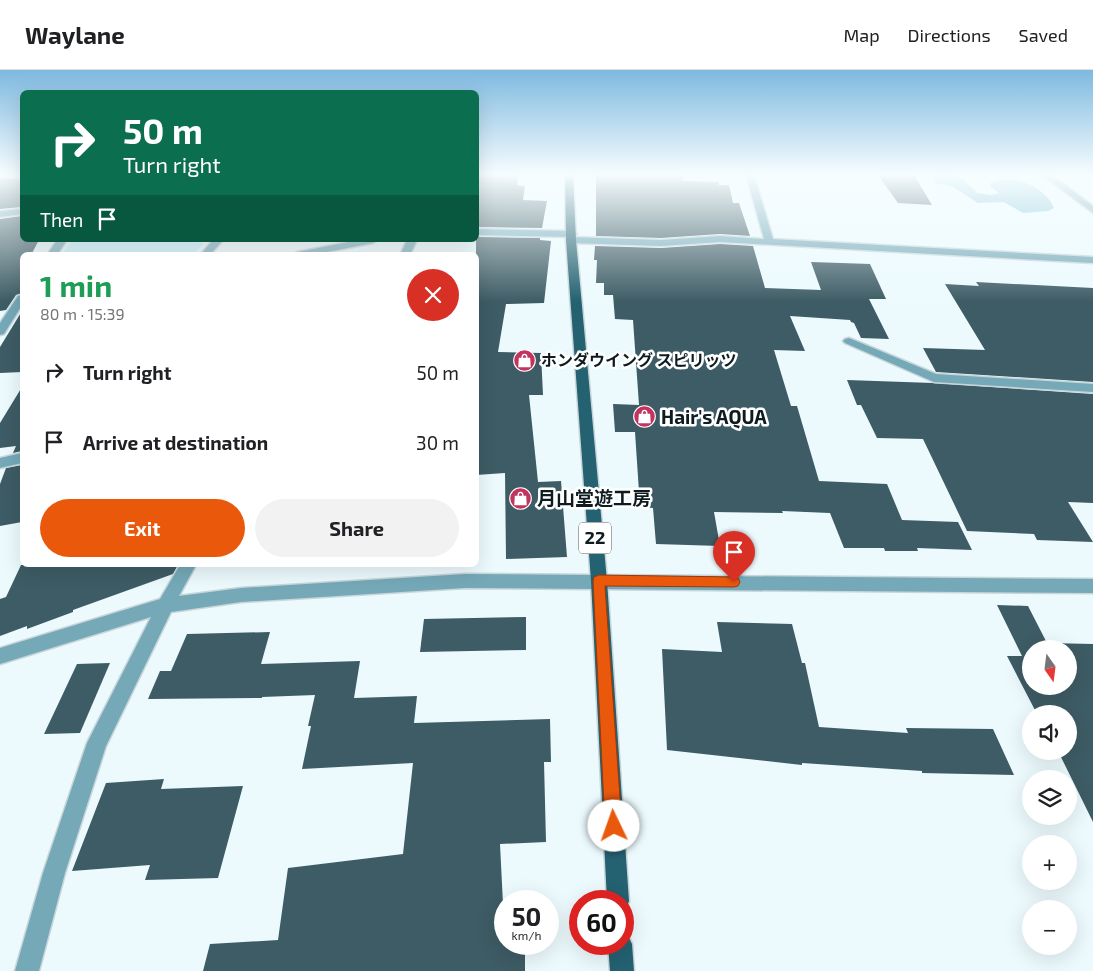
<!DOCTYPE html>
<meta charset="utf-8">
<style>
:root{--surface:#fff;--page:#f2f2f2;--text:#202124;--muted:#757577;--line:#e0e0e0;--accent:#ea580c}
body{margin:0;font-family:"Exo 2","Noto Sans JP",sans-serif;background:var(--page);color:var(--text);height:100vh;display:flex;flex-direction:column;font-size:19px;white-space:nowrap}
*{box-sizing:border-box;margin:0}
p{font-size:16px;color:var(--muted)}
.icon{flex:none;width:28px;height:28px;fill:none;stroke:currentColor;stroke-width:2;stroke-linecap:round;stroke-linejoin:round}
.map{position:relative;flex:1;overflow:hidden}
.details{position:absolute;left:20px;top:182px;width:459px;height:315px;display:flex;flex-direction:column;background:var(--surface);border-radius:8px;box-shadow:0 5px 20px #0002}
.details>*{flex:none}
.banner{position:absolute;left:20px;top:20px;width:459px;height:152px;border-radius:8px;box-shadow:0 5px 20px #0002;background:#0b6e4f;color:#fff;overflow:hidden}
.needle{width:32px;rotate:166deg}
.fabs{position:absolute;left:1022px;top:570px;display:grid;gap:10px}
.fabs a{display:grid;place-items:center;width:55px;height:55px;border-radius:50%;background:var(--surface);box-shadow:0 5px 20px #0002;font-size:25px}
.speed{position:absolute;left:494px;top:820px;display:flex;gap:10px;font-size:25px;font-weight:700;text-align:center}
.speed>*{display:grid;place-content:center;width:65px;height:65px;border-radius:50%;background:var(--surface);box-shadow:0 5px 20px #0002;line-height:1}
.speed small{font-size:12px;font-weight:400}
.speed .limit{border:8px solid #d22;background:#fff;color:#111}
.pin{position:absolute;display:grid;place-items:center;width:42px;height:42px;color:#fff;margin:-51px -21px;border-radius:50% 50% 50% 0;rotate:-45deg;box-shadow:0 0 5px #0007}
.pin .icon{rotate:45deg}
.me{position:absolute;width:55px;margin:-28px;rotate:357deg;stroke-linejoin:round;filter:drop-shadow(0 0 4px #0008)}
.turn{display:flex;align-items:center;gap:18px;height:105px;padding:0 20px;font-size:22px}
.turn .icon{width:65px;height:65px;stroke-width:2.5}
.turn b{display:block;font-size:35px;line-height:42px}
.then{display:flex;align-items:center;height:48px;padding:0 20px;background:#0003;gap:10px;font-size:19px}
.round{display:grid;place-items:center;flex:none;width:52px;height:52px;border-radius:26px;background:var(--page)}
.headline{display:flex;align-items:center;justify-content:space-between;height:85px;padding:0 20px}
h1{font-size:30px;font-weight:700;line-height:38px;color:#1e9e55}
.button{display:flex;gap:10px;margin-top:auto;padding:10px 20px}
.button a{flex:1;height:58px;border-radius:30px;background:var(--accent);color:#fff;font-size:20px;font-weight:700;line-height:58px;text-align:center}
.button a+a{background:var(--page);color:var(--text)}
ul{padding:0;list-style:none}
li{display:flex;align-items:center;gap:15px;height:70px;padding:0 20px}
li div{flex:1}
li b{display:block;font-size:19px}
li em{font-style:normal}
header{display:flex;align-items:center;gap:30px;box-sizing:border-box;height:70px;padding:0 25px;background:var(--surface);border-bottom:1px solid var(--line)}
header strong{font-size:24px}
nav{display:flex;gap:28px;margin-inline-start:auto;font-size:18px}
.map>svg:first-child{display:block}
.green{fill:#c8f1fd}
.water{fill:#80c1d4}
.building{fill:#3e5c65;fill-rule:evenodd}
.lines{fill:none;stroke-linecap:round;stroke-linejoin:round}
.minor-casing{stroke:#c8d6da;stroke-width:3}
.major-casing{stroke:#c8d6da;stroke-width:3}
.minor{fill:#75a9b8;fill-rule:evenodd}
.major{fill:#246171;fill-rule:evenodd}
.route{fill:#ea580c;stroke:#983908}
.labels{text-anchor:middle;stroke-width:5;stroke-linejoin:round;paint-order:stroke}
.far-poi-label{font-size:16px;font-weight:bold;fill:#0e1b1f;stroke:#fff;text-anchor:start}
.shield{fill:#fff;stroke:#565f62;stroke-width:1}
.shield-label{font-size:18px;font-weight:bold;fill:#0e1b1f}
.poi-label{font-size:19px;font-weight:bold;fill:#0e1b1f;stroke:#fff;text-anchor:start}
</style>
<header>
<strong>Waylane</strong>
<nav><a>Map</a><a>Directions</a><a>Saved</a></nav>
</header>
<div class="map">
<svg width="1093" height="901" viewBox="0 0 1093 901">
<rect width="100%" height="100%" fill="#ecfafe"/>
<path class="green" d="M72,170H174L204,173L194,185H61Z"/>
<path class="water" d="M938,105H954L963,109L977,123L991,125L999,123L991,117L990,113C1013,104 1044,115 1054,138L1048,141L1023,143L1004,132L978,133L953,117L936,113L932,107Z"/>
<g class="building">
<path d="M476,105H518L517,115L525,116L523,130L547,131L542,158L476,157Z"/>
<path d="M596,105H682L683,111L719,112V115H729L733,133H739L750,166L720,164L661,168L596,166Z"/>
<path d="M878,105H914L932,135L898,133Z"/>
<path d="M0,108L21,109L22,137L0,139Z"/>
<path d="M22,146V170H39L31,185H22V223L16,225L6,240L0,241V149Z"/>
<path d="M476,167L540,168V170L551,171L544,233L506,234L498,282L541,283L543,325H529L538,412L561,411L567,487L506,489L505,403L476,405Z"/>
<path d="M720,174L753,176L765,218L821,220L811,192L870,194L886,229H869L889,269L861,268L854,253L851,252L850,250L790,246L805,281L774,280L791,336H797L819,411L887,414L902,450L958,452L972,480L917,478L918,481H885L884,478H844L830,443L782,441L783,443L714,442L720,476L656,474L653,438L640,437L635,362H615L613,334L639,335L633,250L615,249L613,225H604V213H596L597,190H594L595,176L661,178Z"/>
<path d="M976,212L1093,218V312L936,302L923,278L985,280L945,214L979,216Z"/>
<path d="M22,241V302L0,303V277Z"/>
<path d="M847,310L933,313L1093,324V433L1068,432L1093,472L1037,470L1034,464L967,461L923,369L877,368L861,335H857Z"/>
<path d="M22,317V381L13,383L16,376L0,378V353Z"/>
<path d="M22,395V452L0,456V414L6,398Z"/>
<path d="M21,495H178L173,504L73,540V542L27,559V556L0,566V529L6,527Z"/>
<path d="M997,535L1028,536L1047,573L1093,574V752L1058,681H1069V644H1037L1007,586H1022ZM1031,579H1069V616H1031Z"/>
<path d="M526,547V580L420,582L424,549Z"/>
<path d="M717,552L792,554L802,593H805L819,657L908,663L906,658L993,659L1014,705L922,703V701L802,693V695L667,680L662,579L722,582Z"/>
<path d="M270,562L261,594L360,591L354,628L417,626L414,653L550,649L551,692H544L546,772L500,774L505,874H525V901H203L210,874L278,870L288,798L403,784L413,693L302,699L311,656H308L315,625L262,627V628L148,629L160,601H171L187,564Z"/>
<path d="M110,593L80,663L44,664L77,594Z"/>
<path d="M164,709L161,719L243,716L218,808L145,810L150,795L72,801L106,713Z"/>
</g>
<g class="lines">
<defs>
<g id="minor">
<path d="M746,105H754L773,169L1093,187V193L720,172L661,176L571,173L566,170L571,167L661,170L720,166L764,169Z"/>
<path d="M1042,105H1052L1093,136V143Z"/>
<path d="M22,139V144L0,147V141Z"/>
<path d="M476,159L572,161L577,164L572,167L476,165Z"/>
<path d="M57,170H67L57,185H47Z"/>
<path d="M213,170H223L210,185H200Z"/>
<path d="M359,170H378L373,173L312,185H292L297,182Z"/>
<path d="M407,170H417L410,185H400Z"/>
<path d="M22,225V235L4,264L0,265V253L18,226Z"/>
<path d="M849,268L936,304L1093,314V322L934,312L845,273L843,271L845,269Z"/>
<path d="M22,383V393L0,398V388Z"/>
<path d="M180,495H196L179,526L241,518L465,504L1093,509V523L465,518L241,532L171,542L106,676L65,803L39,901H15L43,803L87,673L151,547L0,594V578L160,529Z"/>
</g>
<g id="major">
<path d="M565,105H573L576,170L607,511L629,831L626,839L622,840V831H607L591,511L566,170Z"/>
<path d="M622,863L628,866L632,874L634,901H610L608,874H622Z"/>
</g>
</defs>
<use href="#minor" class="minor-casing"/>
<use href="#major" class="major-casing"/>
<use href="#minor" class="minor"/>
<use href="#major" class="major"/>
</g>
<linearGradient id="sky" x2="0" y2="1"><stop stop-color="#7eb9e0"/><stop offset="0.45" stop-color="#f6fdff"/><stop offset="1" stop-color="#f6fdff" stop-opacity="0"/></linearGradient>
<rect width="1093" height="232" fill="url(#sky)"/>
<path class="route" d="M599,505L734,507L738,508L740,512L738,516L734,517L605,516L622,756L619,762L614,764L608,762L605,756L593,511L594,507Z"/>
<defs>
<symbol id="shop-disc" viewBox="-11 -11 22 22"><circle r="9.5" fill="#c2335d" stroke="#fff"/><path d="M-5-2.5h2.3a2.7 3.5 0 0 1 5.4 0H5L5.5 6h-11ZM-1.5-2.5h3a1.5 2.3 0 0 0-3 0Z" fill="#fff"/></symbol>
</defs>
<g fill-rule="evenodd">
<use href="#shop-disc" x="512" y="278" width="25" height="25"/>
<use href="#shop-disc" x="632" y="334" width="25" height="25"/>
<use href="#shop-disc" x="508" y="416" width="25" height="25"/>
</g>
<g class="labels">
<g class="far-poi-label">
<text x="541" y="296">ホンダウイング スピリッツ</text>
</g>
<rect class="shield" x="579" y="452.5" width="32" height="31" rx="4"/>
<g class="shield-label">
<text x="595" y="474">22</text>
</g>
<g class="poi-label">
<text x="661" y="354">Hair's AQUA</text>
<text x="537" y="435">月山堂遊工房</text>
</g>
</g>
</svg>
<div class="fabs">
<a><svg class="needle" viewBox="-14 -14 28 28"><path d="M0-13l5 13h-10z" fill="#e53935"/><path d="M0 13l5-13h-10z" fill="#757577"/></svg></a>
<a><svg class="icon" aria-label="sound" viewBox="0 0 24 24"><path d="M4 9h4l5-4v14l-5-4H4zM17 9q2 3 0 6"/></svg></a>
<a><svg class="icon" aria-label="layers" viewBox="0 0 24 24"><path d="M12 4l9 5-9 5-9-5zM3 14l9 5 9-5"/></svg></a>
<a>+</a>
<a>−</a>
</div>
<div class="speed"><div>50<small>km/h</small></div><div class="limit">60</div></div>
<div class="pin" style="left:734px;top:512px;background:#d93025"><svg class="icon" aria-label="arrive" viewBox="0 0 24 24"><path d="M6 21V4h12l-3 4 3 4H6"/></svg></div>
<svg class="me" style="left:614px;top:756px" viewBox="-20 -20 40 40"><circle r="19" fill="#fff"/><path d="M0-13L10 11 0 6-10 11z" fill="#ea580c"/></svg>
<div class="banner">
<div class="turn"><svg class="icon" aria-label="right" viewBox="0 0 24 24"><path d="M7 20v-9h11M14 6l5 5-5 5"/></svg><div><b>50 m</b>Turn right</div></div>
<div class="then">Then<svg class="icon" aria-label="arrive" viewBox="0 0 24 24"><path d="M6 21V4h12l-3 4 3 4H6"/></svg></div>
</div>
<section class="details">
<div class="headline"><div><h1>1 min</h1><p>80 m · 15:39</p></div><a class="round" style="background:#d93025;color:#fff"><svg class="icon" aria-label="close" viewBox="0 0 24 24"><path d="M6 6l12 12M18 6L6 18"/></svg></a></div>
<ul>
<li><svg class="icon" aria-label="right" viewBox="0 0 24 24"><path d="M7 20v-9h11M14 6l5 5-5 5"/></svg><div><b>Turn right</b></div><em>50 m</em></li>
<li><svg class="icon" aria-label="arrive" viewBox="0 0 24 24"><path d="M6 21V4h12l-3 4 3 4H6"/></svg><div><b>Arrive at destination</b></div><em>30 m</em></li>
</ul>
<div class="button"><a>Exit</a><a>Share</a></div>
</section>
</div>
